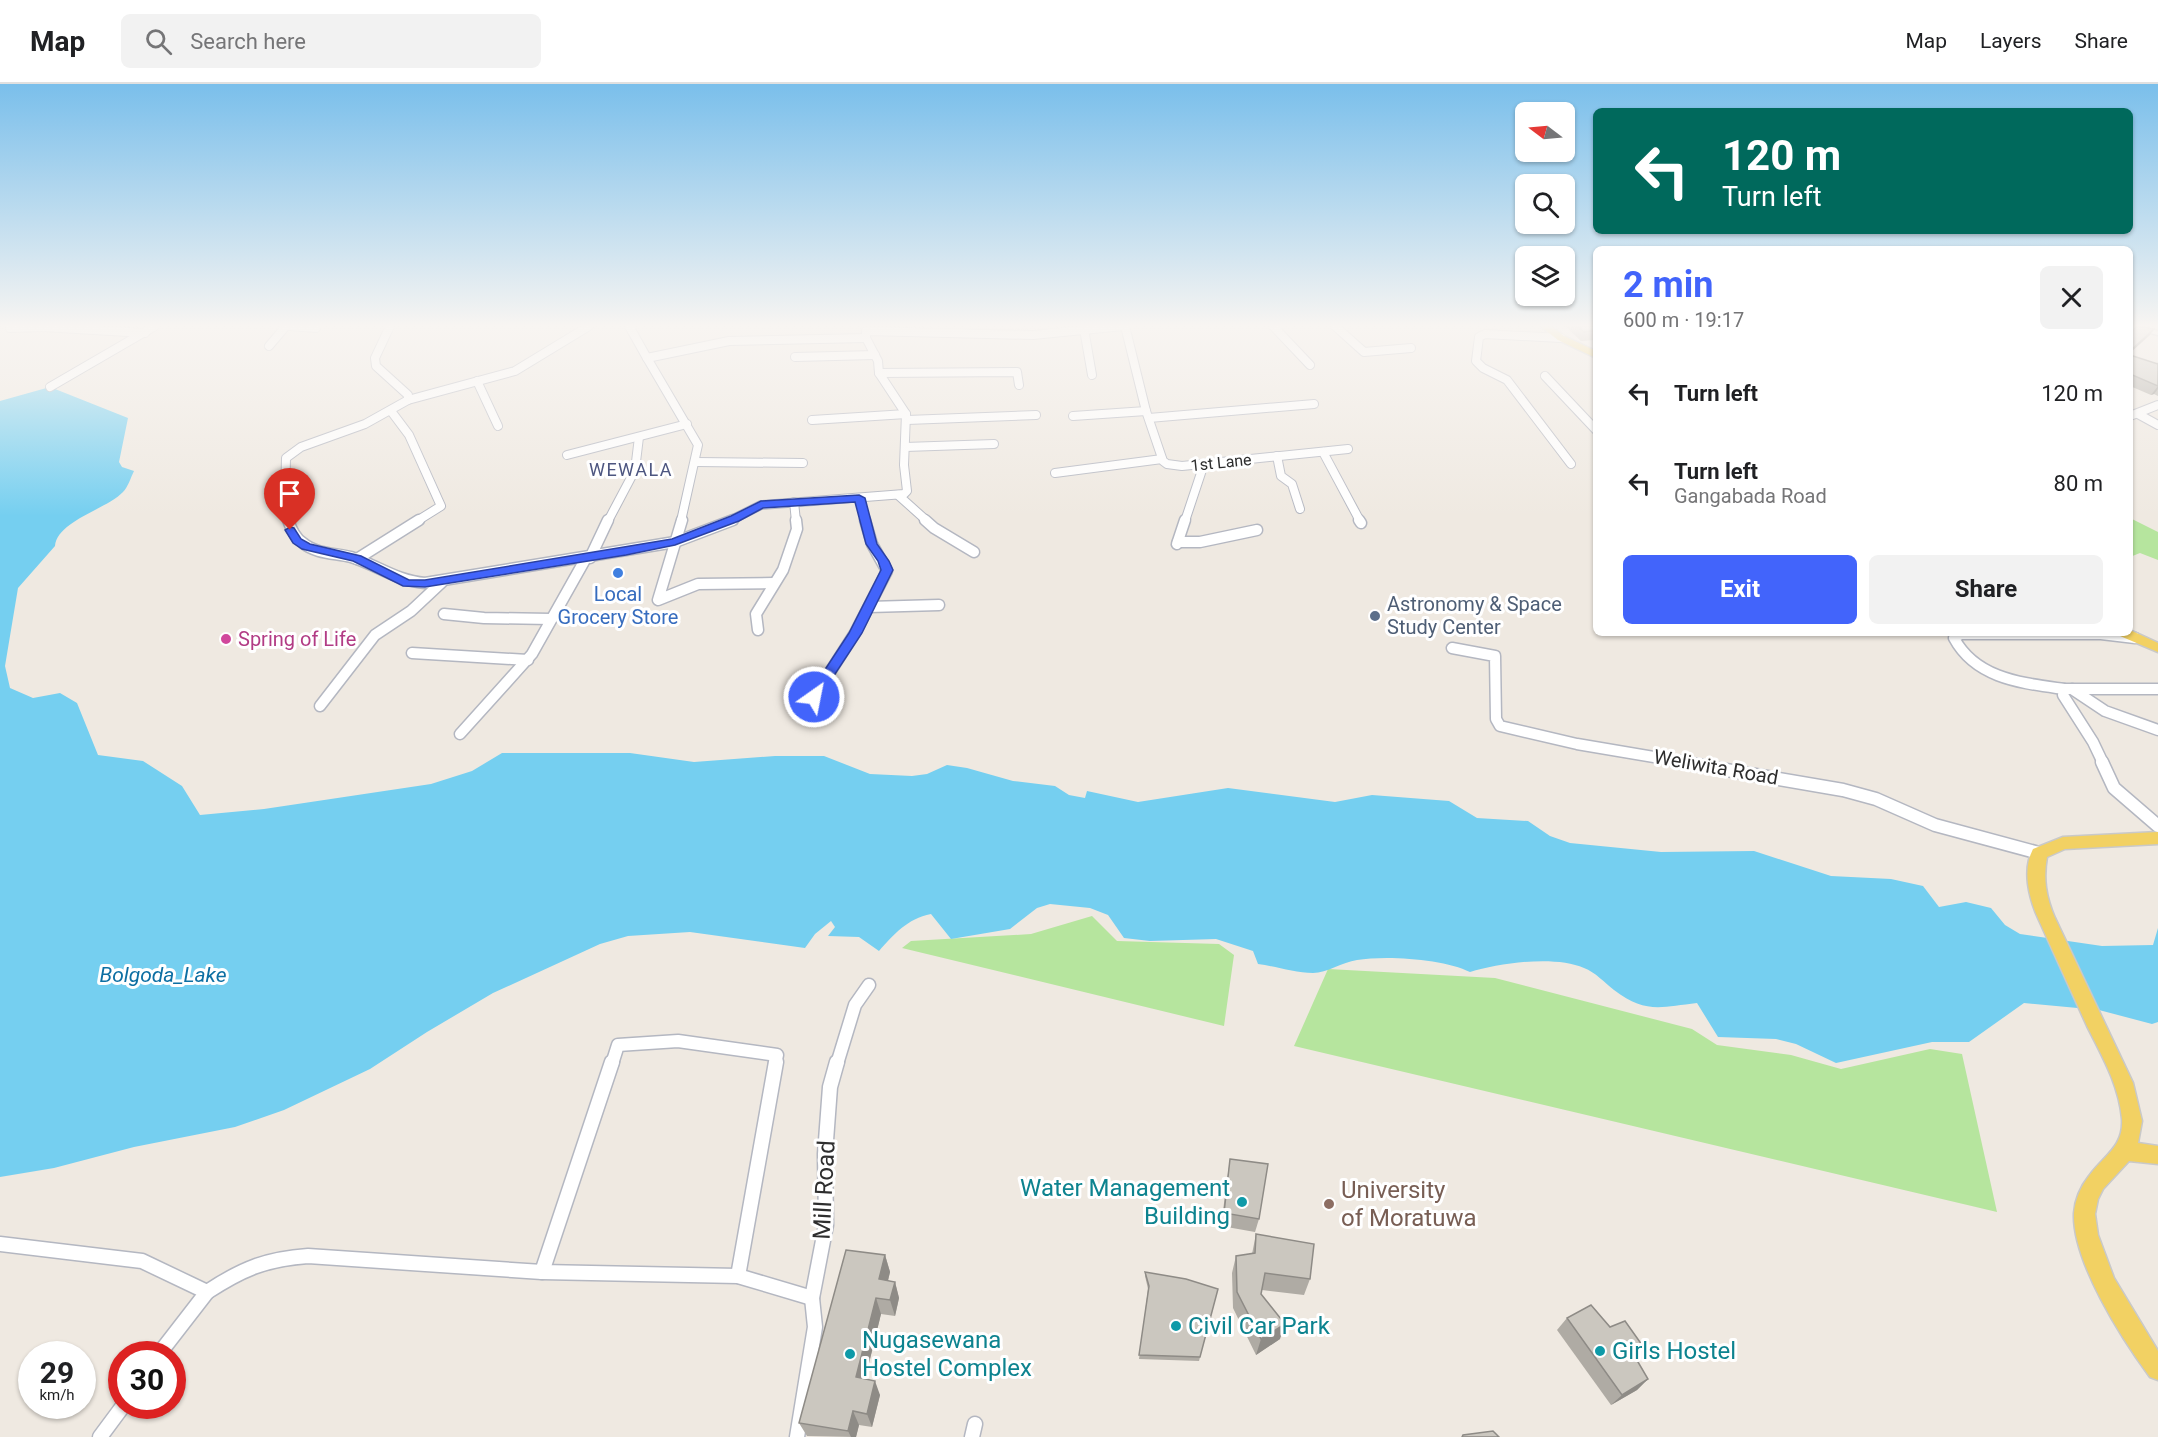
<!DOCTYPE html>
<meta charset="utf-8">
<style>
:root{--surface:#fff;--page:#f2f2f2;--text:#202124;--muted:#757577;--line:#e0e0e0;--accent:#4264fb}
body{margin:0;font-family:Roboto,sans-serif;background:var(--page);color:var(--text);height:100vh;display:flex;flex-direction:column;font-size:22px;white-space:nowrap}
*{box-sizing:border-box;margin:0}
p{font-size:20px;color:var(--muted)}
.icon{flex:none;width:33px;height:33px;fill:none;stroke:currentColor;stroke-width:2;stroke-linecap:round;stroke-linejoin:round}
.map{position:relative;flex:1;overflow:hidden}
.drawer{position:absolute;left:1593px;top:162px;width:540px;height:390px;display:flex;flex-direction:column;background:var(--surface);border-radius:9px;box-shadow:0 2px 4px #0004}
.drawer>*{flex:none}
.top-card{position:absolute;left:1593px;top:24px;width:540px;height:126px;border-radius:9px;box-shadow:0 2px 4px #0004;background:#00695c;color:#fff;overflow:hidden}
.needle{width:39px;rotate:286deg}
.controls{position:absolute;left:1515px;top:18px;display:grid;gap:12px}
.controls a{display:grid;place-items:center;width:60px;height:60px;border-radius:9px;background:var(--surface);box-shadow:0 2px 4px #0004;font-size:30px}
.speed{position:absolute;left:18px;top:1257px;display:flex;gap:12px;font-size:30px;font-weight:700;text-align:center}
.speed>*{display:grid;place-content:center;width:78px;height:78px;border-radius:50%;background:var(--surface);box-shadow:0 2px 4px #0004;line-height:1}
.speed small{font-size:15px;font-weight:400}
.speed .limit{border:9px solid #d22;background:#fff;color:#111}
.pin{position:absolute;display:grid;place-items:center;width:51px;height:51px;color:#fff;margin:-62px -26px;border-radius:50% 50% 50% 0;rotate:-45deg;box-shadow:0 0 6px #0007}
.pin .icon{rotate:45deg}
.me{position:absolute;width:66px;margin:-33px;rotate:33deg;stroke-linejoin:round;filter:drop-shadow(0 0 4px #0008)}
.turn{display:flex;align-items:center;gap:21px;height:126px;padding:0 30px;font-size:27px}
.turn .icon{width:78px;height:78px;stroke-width:2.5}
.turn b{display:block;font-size:42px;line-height:51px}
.round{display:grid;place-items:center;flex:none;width:63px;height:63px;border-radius:9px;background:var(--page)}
.headline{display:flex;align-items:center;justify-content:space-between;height:102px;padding:0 30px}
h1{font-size:36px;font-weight:700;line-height:45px;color:var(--accent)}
.action{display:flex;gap:12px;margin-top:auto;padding:12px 30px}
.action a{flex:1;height:69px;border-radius:9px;background:var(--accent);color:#fff;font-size:24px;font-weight:700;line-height:69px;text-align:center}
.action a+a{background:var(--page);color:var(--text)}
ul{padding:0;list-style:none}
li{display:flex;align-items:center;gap:18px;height:90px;padding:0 30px}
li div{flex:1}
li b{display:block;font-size:22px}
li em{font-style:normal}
header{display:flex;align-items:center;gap:36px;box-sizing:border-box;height:84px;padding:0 30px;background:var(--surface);border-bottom:2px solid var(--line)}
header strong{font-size:28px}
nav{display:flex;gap:33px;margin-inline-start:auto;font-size:21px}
.search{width:420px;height:54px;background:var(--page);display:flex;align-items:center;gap:15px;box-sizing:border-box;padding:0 21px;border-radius:9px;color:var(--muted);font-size:22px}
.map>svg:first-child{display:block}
.green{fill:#b6e59e}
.water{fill:#75cff0}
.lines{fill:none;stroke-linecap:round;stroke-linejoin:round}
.minor-far3-casing{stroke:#b4b7c1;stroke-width:10}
.minor-far2-casing{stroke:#b4b7c1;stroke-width:13}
.minor-far1-casing{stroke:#b4b7c1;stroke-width:15}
.minor-casing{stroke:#b4b7c1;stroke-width:17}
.tertiary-casing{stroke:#b4b7c1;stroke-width:3}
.primary-casing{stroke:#c9c9c9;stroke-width:3}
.minor-far3{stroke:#fff;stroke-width:8}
.minor-far2{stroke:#fff;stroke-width:10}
.minor-far1{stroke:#fff;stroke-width:12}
.minor{stroke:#fff;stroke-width:14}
.tertiary{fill:#fff;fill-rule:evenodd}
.primary{fill:#f2d163;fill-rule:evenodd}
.wall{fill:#afaba4}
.shaded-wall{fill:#8e8b86}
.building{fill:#cbc7bf;stroke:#8e8b86;stroke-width:1.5}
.route{fill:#4264fb;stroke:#2b41a3;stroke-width:1.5}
.shop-dot{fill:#3f7fe0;stroke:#fff;stroke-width:2}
.service-dot{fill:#5c6f8a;stroke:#fff;stroke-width:2}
.hotel-dot{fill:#d1479c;stroke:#fff;stroke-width:2}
.culture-dot{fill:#0f9aa8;stroke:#fff;stroke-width:2}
.education-dot{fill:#8d6e63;stroke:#fff;stroke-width:2}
.labels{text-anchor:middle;stroke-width:6;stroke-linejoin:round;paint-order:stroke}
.far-street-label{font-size:16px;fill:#2e2e2e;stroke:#fff}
.far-quarter-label{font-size:18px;letter-spacing:1.5px;fill:#4d5680;stroke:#fff}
.shop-label{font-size:20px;fill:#366cbe;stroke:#fff}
.service-label{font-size:20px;fill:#4e5e75;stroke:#fff;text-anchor:start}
.hotel-label{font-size:20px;fill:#b23c85;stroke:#fff;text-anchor:start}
.street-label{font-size:20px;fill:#2e2e2e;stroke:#fff}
.water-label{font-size:21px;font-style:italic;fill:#0d6fa3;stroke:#fff}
.near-culture-label{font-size:24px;fill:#0d838f;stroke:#fff;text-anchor:start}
.near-street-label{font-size:24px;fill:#2e2e2e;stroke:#fff}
.near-education-label{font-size:24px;fill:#785e54;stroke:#fff;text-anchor:start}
</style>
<header>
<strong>Map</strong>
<div class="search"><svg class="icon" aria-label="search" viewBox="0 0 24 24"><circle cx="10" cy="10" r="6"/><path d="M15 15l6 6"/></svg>Search here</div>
<nav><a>Map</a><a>Layers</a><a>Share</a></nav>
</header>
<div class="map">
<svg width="2158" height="1353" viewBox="0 0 2158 1353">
<rect width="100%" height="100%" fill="#efe9e1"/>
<g class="green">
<path d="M2130,434L2158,448V476L2140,469L2130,473Z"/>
<path d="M1092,832L1117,857L1219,860L1234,871L1224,942L902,864L911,857L1031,850Z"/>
<path d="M1328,885L1495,894L1692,945L1717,961L1791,971L1841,985L1930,965L1962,970L1997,1128L1294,962Z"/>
</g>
<path class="water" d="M50,303L128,334L119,378L122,383L134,387C131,393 128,403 123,408C107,425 57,437 55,462L18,504L5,582L10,604L33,614L60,609L77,619L98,671L143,677L182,702L200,731L264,725L431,700L472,687L502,669H630L694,678L775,672H824L870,690L912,692L927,690L947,681L967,684L1013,697L1055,702L1069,711L1085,714L1087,707L1138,718L1228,704L1335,718L1372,711L1449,717L1477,734L1528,737L1550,752L1570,759L1661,768L1754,767L1831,792L1891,795L1923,802L1939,823L1966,818L1991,824L2005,841L2020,850L2102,862L2153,861L2158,844V938L2152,940L2099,926L2024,919L1969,958H1932L1836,979L1796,960L1776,955L1718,953L1697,919C1661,923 1645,930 1614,906C1605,899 1595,888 1584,884C1555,871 1500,879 1470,888C1445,875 1386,871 1357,876C1342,878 1327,889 1313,889C1295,889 1275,882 1258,880L1253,867L1216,855L1150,857L1124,854L1108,831L1090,824L1050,820L1037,824L1010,845L951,855L931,830C907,835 894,850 879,867L859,853L828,852L835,843L831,837L815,850L805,864L690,848L628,852L600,860L493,909L427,948L370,985L284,1026L235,1043L134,1063L54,1084L0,1093V317Z"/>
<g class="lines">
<defs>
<g id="minor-far3">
<path d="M290,242L316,244"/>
<path d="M629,242L647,274"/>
<path d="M1125,242L1146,327L1163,377L1167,380L1182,382L1348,365"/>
<path d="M1273,242L1310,281"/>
<path d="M1335,242L1364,268L1411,264"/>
<path d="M10,244L43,243L145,249"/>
<path d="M1084,245L1092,291"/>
<path d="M1561,254L1485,250L1479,253L1476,277L1483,284L1507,296L1571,380"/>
<path d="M269,262L286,242"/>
<path d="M795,273L875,271"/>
<path d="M879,289L1017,288L1019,301"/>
<path d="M1545,292L1596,346"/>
<path d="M477,297L498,342"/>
<path d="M50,303L155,242"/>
<path d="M408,316L515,287L589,242"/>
<path d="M391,327L409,351L441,422L417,437"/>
<path d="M2138,330L2158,341"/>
<path d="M1073,332L1146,327"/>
<path d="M2130,332L2158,321"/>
<path d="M1149,334L1314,320"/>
<path d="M812,336L906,330"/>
<path d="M907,336L1036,331"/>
<path d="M905,363L994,360"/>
<path d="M1323,368L1360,437"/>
<path d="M567,371L687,340"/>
<path d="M1277,372L1281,392L1292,400L1300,425"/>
<path d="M696,378L803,379"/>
<path d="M1055,389L1162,375"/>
<path d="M898,411L927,437"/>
<path d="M859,414L866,437"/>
<path d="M794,418L796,437"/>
<path d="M289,437L285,414L286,374L301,363L365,340L408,316V311L376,282L375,274L390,242"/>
<path d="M608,437L635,386L639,353"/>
<path d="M681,437L698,361L647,274L729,257L866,254"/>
<path d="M729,437L761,421L904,410L907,407L904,381L906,330L879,289L878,277L866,254V247L1033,251L1123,242"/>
<path d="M1185,437L1204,380"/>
</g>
<g id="minor-far2">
<path d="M288,436C291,445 295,454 303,459C316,470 335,469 351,473C377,481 397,497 425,499L675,458L733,436"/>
<path d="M682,436L658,516L698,500L774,499"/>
<path d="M925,436L934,444L974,468"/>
<path d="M1359,436L1361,439"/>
<path d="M1178,458H1200L1257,446"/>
<path d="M1177,460L1185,436"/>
<path d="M590,474L608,436"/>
<path d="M357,475L419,436"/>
<path d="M869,523L939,521"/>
<path d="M444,530L484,534L551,535"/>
<path d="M758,546L756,530L783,486L797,445L796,436"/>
<path d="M1452,564L1495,572L1496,635L1500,642L1577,660L1689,679"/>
<path d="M412,569L528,576"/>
<path d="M2064,605C2022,599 1976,595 1954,554L1961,550H2101L2135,554"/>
<path d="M2072,605L2105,627L2158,646"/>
<path d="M814,613L855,549L887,487L872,460L865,436"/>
<path d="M320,622L375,551L411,527L442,498"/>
<path d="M460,650L532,570L586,474"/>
<path d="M2103,679L2093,658L2063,611L2064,605H2158"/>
</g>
<g id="minor-far1">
<path d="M1680,678L1843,706L1876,715L1935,741L2039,769"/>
<path d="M2102,678L2114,704L2158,742"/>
<path d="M612,980L618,961L678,957L777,971L775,980"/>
<path d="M837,980L855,921L869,901"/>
</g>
<g id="minor">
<path d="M0,1160L142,1177L207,1208C242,1185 266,1175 308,1172L542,1188L738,1192L812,1214"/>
<path d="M542,1188L612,978"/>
<path d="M738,1192L776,978"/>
<path d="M159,1270L207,1208"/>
<path d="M100,1353L123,1322"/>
<path d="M797,1353L815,1243L812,1214L826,1141L825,1070L830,1003L837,978"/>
<path d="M972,1353L975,1340"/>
</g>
<path id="tertiary" d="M2130,242H2140L2158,247V251L2130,244Z"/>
<g id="primary">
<path d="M1540,242H1551L1564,252L1596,267V274L1558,256Z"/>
<path d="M2130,546L2158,559V568L2120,552L2118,549H2130Z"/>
<path d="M2158,748V760L2065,765L2047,773C2043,795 2046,813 2055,834L2133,999L2142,1037L2138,1059L2158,1062V1080L2129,1077L2103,1105L2098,1115L2095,1130L2098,1151L2114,1194L2158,1267V1296L2150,1293C2122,1255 2072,1177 2074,1129C2075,1116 2081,1102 2089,1092C2103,1072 2124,1063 2122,1035C2119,1001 2102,972 2087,942C2071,906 2054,870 2038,834C2029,814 2022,786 2033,765L2063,753Z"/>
</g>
</defs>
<use href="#minor-far3" class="minor-far3-casing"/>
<use href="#minor-far2" class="minor-far2-casing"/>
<use href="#minor-far1" class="minor-far1-casing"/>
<use href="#minor" class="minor-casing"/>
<use href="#tertiary" class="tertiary-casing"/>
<use href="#primary" class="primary-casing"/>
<use href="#minor-far3" class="minor-far3"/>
<use href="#minor-far2" class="minor-far2"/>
<use href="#minor-far1" class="minor-far1"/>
<use href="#minor" class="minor"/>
<use href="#tertiary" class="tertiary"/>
<use href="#primary" class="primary"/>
</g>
<g class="wall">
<path d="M1565,242H1596L1595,256L1581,257Z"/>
<path d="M2130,271L2157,280L2158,278V312L2154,310L2151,311L2130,302Z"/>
<path d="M1230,1075L1259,1135L1255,1148L1221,1142L1228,1089Z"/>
<path d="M1256,1150L1310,1195L1304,1211L1262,1206L1261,1210L1280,1255L1256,1271L1233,1224L1232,1189L1236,1172L1252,1170Z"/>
<path d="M885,1171L890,1188L888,1197L895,1198L899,1214L895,1232L881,1230L865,1295L880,1311L872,1343L859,1341L856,1353L807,1352L799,1339Z"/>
<path d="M1145,1188L1218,1205L1199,1277L1139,1275L1148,1205L1145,1192Z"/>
<path d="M1567,1234L1648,1295L1637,1306L1611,1321L1557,1246Z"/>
</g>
<g class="shaded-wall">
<path d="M2154,245L2150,251L2130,269V267Z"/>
<path d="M2158,302V305L2154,310L2151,311Z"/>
<path d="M885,1171L890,1188L884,1212L879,1195Z"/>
<path d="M895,1198L899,1214L895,1232L890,1216Z"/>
<path d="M876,1214L881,1230L862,1308L856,1293Z"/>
<path d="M1285,1240L1280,1255L1256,1271L1261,1255Z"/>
<path d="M1648,1295L1637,1306L1611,1321L1622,1311Z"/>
<path d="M875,1297L880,1311L872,1343L867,1330Z"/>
<path d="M853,1327L859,1341L856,1353H851L848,1347Z"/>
</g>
<g class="building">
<path d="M1578,242H1594L1596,244V246L1584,248Z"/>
<path d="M2137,242L2154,245L2130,267V249Z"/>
<path d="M2130,271L2158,280V302L2130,290Z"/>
<path d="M1230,1075L1268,1080L1259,1135L1224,1129Z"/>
<path d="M1256,1150L1314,1160L1310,1195L1265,1189L1261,1210L1285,1240L1261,1255L1237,1208L1236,1172L1255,1169Z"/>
<path d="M846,1166L885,1171L879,1195L895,1198L890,1216L876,1214L856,1293L875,1297L867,1330L853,1327L848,1347L799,1339Z"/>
<path d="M1145,1188L1186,1195L1218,1205L1200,1273L1139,1271L1149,1202Z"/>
<path d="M1591,1221L1610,1243L1625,1237L1647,1268L1638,1278L1648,1295L1622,1311L1567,1234Z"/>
<path d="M1493,1347L1499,1353H1462L1463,1351Z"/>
</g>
<linearGradient id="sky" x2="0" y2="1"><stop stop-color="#7abfeb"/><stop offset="0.56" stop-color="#f8f5f2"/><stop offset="1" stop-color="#f8f5f2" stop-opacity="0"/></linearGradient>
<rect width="2158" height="432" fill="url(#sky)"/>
<path class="route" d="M859,411L865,414L877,460L889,477L893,486L862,549L818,616L814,618L807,613L849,549L881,486L878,477L866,460L855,418L763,424L739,437L675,461L626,471L425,503L403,502L353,477L302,465L293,459L285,446L290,443L294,444L301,455L310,460L361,472L409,496H425L672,455L731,432L761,417Z"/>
<circle class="shop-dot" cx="618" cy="489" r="6"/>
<circle class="service-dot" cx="1375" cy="532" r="6"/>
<circle class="hotel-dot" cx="226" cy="555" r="6"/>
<g class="culture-dot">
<circle cx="1242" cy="1118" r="6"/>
<circle cx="1176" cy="1242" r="6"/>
<circle cx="1600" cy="1267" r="6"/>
<circle cx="850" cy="1270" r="6"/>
</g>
<circle class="education-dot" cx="1329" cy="1120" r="6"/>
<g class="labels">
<g class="far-street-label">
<text transform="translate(1221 378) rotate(-6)" y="6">1st Lane</text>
</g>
<g class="far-quarter-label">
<text x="631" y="392">WEWALA</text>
</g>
<g class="shop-label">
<text x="618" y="517">Local<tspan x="618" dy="23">Grocery Store</tspan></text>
</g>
<g class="service-label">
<text x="1387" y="527">Astronomy &amp; Space<tspan x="1387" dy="23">Study Center</tspan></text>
</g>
<g class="hotel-label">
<text x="238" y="562">Spring of Life</text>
</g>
<g class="street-label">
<text transform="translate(1716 683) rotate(10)" y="7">Weliwita Road</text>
</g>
<g class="water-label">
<text x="163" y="898">Bolgoda_Lake</text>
</g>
<g class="near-culture-label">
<text x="1230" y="1112" text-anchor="end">Water Management<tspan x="1230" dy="28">Building</tspan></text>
<text x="1188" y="1250">Civil Car Park</text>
<text x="862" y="1264">Nugasewana<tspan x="862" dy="28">Hostel Complex</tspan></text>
<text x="1612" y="1275">Girls Hostel</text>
</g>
<g class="near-street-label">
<text transform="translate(824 1106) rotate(-87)" y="8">Mill Road</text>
</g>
<g class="near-education-label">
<text x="1341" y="1114">University<tspan x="1341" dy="28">of Moratuwa</tspan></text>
</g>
</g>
</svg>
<div class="controls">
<a><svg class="needle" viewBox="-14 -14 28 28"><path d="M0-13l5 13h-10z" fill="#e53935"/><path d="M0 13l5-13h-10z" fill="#757577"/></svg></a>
<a><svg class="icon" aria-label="search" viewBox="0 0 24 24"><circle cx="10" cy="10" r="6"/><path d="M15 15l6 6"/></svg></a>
<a><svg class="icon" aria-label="layers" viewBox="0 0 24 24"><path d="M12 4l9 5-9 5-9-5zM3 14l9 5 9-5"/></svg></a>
</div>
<div class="speed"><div>29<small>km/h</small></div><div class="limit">30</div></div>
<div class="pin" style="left:290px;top:446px;background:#d93025"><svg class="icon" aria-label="arrive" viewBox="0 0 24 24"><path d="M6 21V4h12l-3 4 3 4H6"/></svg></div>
<svg class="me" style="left:814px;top:613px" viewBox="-20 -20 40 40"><circle r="17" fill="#4264fb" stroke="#fff" stroke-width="3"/><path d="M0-11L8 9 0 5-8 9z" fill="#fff"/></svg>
<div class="top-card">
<div class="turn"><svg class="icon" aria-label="left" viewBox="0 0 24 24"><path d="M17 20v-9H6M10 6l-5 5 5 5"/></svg><div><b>120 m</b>Turn left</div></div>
</div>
<section class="drawer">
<div class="headline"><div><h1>2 min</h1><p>600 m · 19:17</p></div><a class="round"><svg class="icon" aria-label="close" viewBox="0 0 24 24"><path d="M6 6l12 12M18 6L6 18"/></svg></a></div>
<ul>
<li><svg class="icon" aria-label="left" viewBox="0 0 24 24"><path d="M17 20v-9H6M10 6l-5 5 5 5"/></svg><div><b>Turn left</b></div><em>120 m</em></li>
<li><svg class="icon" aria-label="left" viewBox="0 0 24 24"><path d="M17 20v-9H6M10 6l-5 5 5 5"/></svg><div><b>Turn left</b><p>Gangabada Road</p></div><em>80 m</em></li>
</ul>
<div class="action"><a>Exit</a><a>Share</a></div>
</section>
</div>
